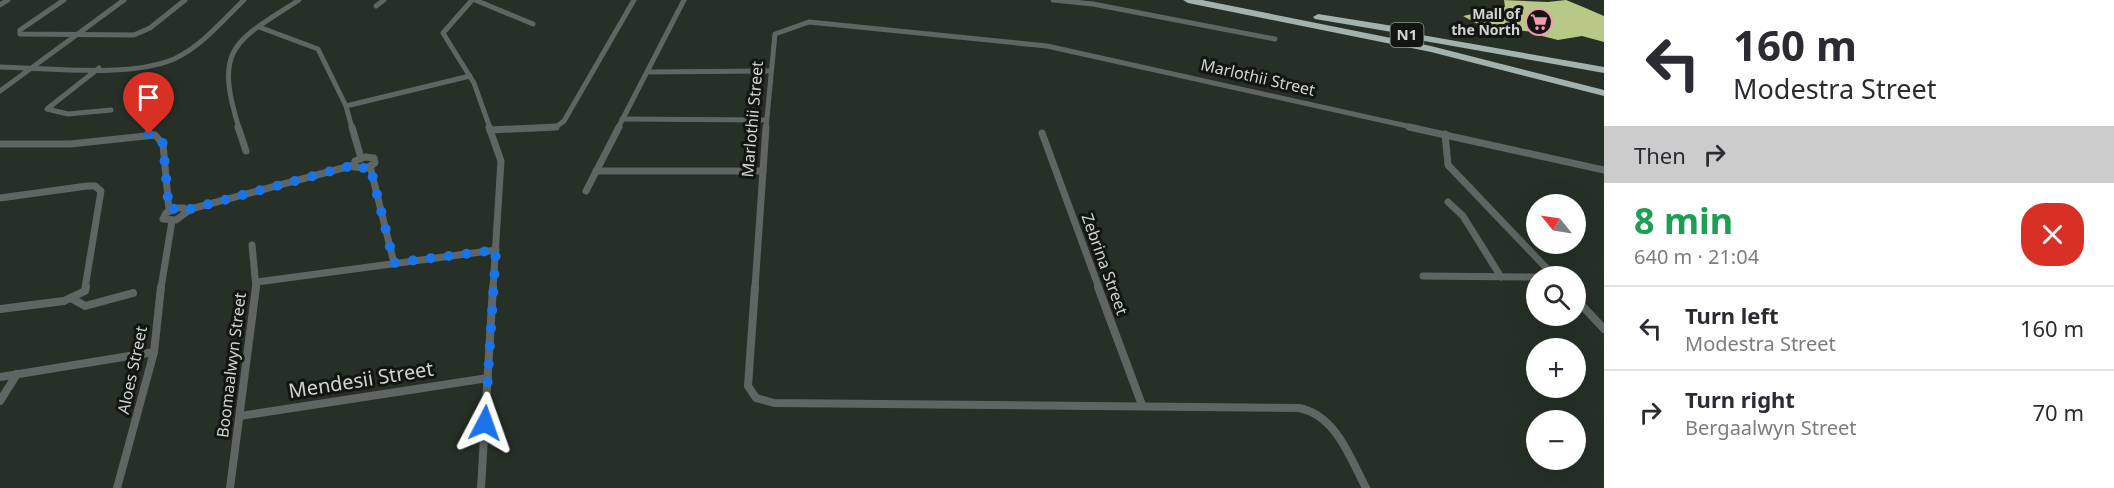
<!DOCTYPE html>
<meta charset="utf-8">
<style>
:root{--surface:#fff;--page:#f7f7f7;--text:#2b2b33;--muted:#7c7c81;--line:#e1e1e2}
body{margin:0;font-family:"Noto Sans",sans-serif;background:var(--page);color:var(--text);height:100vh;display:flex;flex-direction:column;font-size:22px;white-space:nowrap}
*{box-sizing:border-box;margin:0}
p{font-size:20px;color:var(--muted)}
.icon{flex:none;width:33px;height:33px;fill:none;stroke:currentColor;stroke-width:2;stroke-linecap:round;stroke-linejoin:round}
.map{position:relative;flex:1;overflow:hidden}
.panel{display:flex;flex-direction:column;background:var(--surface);width:510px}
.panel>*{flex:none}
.guide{background:#fff;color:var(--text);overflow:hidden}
.needle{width:39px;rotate:300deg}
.tools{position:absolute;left:1526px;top:194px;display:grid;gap:12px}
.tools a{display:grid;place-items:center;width:60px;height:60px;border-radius:50%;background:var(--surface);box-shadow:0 6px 24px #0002;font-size:30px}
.pin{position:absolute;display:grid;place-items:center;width:51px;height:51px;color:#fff;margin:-62px -26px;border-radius:50% 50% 50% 0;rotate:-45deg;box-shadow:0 0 6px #0007}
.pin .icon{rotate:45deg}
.me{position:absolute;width:66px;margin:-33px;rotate:4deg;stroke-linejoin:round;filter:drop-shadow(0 0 4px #0008)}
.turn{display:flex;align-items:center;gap:21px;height:126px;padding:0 30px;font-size:27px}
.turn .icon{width:78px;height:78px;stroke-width:2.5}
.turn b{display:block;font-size:42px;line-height:51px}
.then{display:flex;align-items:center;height:57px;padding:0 30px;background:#0003;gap:12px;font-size:22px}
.round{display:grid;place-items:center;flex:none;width:63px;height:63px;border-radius:24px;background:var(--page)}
.headline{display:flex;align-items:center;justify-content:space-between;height:102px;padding:0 30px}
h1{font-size:36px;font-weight:700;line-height:45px;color:#1e9e55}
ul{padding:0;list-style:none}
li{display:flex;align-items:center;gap:18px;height:84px;padding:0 30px;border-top:2px solid var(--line)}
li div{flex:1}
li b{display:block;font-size:22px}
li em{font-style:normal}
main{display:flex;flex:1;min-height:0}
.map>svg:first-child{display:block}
.building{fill:#b8c987}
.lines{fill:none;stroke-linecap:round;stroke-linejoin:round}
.street-far2{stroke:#5e6563;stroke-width:5}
.street-far1{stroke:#5e6563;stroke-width:7}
.street{stroke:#5e6563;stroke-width:8}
.highway{fill:#a2b3af;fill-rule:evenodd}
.route{stroke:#1a73e8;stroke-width:10;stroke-dasharray:0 18}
.labels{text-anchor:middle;stroke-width:6;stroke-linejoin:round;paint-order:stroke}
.far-poi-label{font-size:14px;font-weight:bold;fill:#cfd5d0;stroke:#121612;text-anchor:end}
.shield{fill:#121612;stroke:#969c97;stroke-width:1.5}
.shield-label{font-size:15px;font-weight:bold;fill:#cfd5d0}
.street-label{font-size:16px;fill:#cfd5d0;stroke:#121612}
.near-street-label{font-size:20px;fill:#cfd5d0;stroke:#121612}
</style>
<main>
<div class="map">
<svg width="1604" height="488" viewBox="0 0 1604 488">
<rect width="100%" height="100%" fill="#263027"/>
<path class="building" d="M1504,0L1548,2L1566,0L1583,7L1604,16V42L1582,36L1558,40L1542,36L1538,32L1485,28L1463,16L1505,7Z"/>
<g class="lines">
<g class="street-far2">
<path d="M64,0L20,30V34L134,35L150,28L185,0"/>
<path d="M472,0L443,33L474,83L490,128"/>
<path d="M475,0L533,24"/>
<path d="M1053,0L1093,4L1275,39"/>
<path d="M0,5L8,0"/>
<path d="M376,6L384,0"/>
<path d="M259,27L318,49L346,106L352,128"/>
<path d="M0,67C48,68 130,78 174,59C201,47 223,20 244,0"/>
<path d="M99,68L47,109L68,114L111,110"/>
<path d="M647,72L770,71"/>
<path d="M0,91L124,0"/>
<path d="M346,106L470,76"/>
<path d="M622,119L766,120"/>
<path d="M239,128C213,46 236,41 299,0"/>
<path d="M531,128L556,127L564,121L634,0"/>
<path d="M618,128L684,0"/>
<path d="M766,128L775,34L809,22L1047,46L1416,128"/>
</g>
<g class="street-far1">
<path d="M238,127L246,151"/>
<path d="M352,127L361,158"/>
<path d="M489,127L501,161L493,288"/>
<path d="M1409,127L1604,170"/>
<path d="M490,130L556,127"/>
<path d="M1042,133L1099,288"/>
<path d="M1445,134L1448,165L1554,276"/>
<path d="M0,144H70L155,135L163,144L169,210"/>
<path d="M365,157L374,158L375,163L367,168L354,167L355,161Z"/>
<path d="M370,166L394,263"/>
<path d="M596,171H763"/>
<path d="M586,191L619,127"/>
<path d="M0,198L87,186H95L101,191L85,288"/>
<path d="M1448,202L1463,216L1501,277"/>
<path d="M177,208H184L187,212L176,220L163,219L166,213Z"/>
<path d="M187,210L354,165"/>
<path d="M252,245L256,288"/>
<path d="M1423,276L1536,277"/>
<path d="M257,282L496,250"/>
<path d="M161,288L172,221"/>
<path d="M755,288L766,127"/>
</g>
<g class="street">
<path d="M755,287L748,386L756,398L774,403L1299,408C1336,415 1350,458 1366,488"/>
<path d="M1098,287L1142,405"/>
<path d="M71,298L85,306L133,293"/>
<path d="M1575,298L1604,329"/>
<path d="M0,309L64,301L85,291L86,287"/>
<path d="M0,377L154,352"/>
<path d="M0,401L17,374"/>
<path d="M240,416L488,378"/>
<path d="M117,488L154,352L161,287"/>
<path d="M230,488L256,287"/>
<path d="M481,488L493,287"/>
</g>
<g class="highway">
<path d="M1183,0H1202L1431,46L1604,90V96L1431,52L1188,3Z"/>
<path d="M1318,14L1412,29L1415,30L1416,34L1604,67V73L1402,37L1399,36L1398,33L1315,19L1313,17Z"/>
</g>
</g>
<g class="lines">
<path class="route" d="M149,134L160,137L163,144L169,210L181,207L187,210L354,165L360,169L370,166L394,263L496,250L485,423"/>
</g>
<defs>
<symbol id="supermarket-ring" viewBox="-11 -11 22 22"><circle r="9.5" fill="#121612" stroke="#f29aaf" stroke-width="1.5"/><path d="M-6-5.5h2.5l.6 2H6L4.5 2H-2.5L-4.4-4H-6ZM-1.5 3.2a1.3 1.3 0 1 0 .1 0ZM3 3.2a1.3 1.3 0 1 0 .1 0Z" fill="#f29aaf"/></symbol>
</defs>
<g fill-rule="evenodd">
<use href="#supermarket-ring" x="1524" y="7" width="30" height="30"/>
</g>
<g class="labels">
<g class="far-poi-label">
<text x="1520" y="19">Mall of<tspan x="1520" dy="16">the North</tspan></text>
</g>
<rect class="shield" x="1390.5" y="23" width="33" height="24" rx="4.5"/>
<g class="shield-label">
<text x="1407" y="40">N1</text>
</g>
<g class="street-label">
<text transform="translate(1258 77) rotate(13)" y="6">Marlothii Street</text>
<text transform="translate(752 119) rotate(-85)" y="6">Marlothii Street</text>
<text transform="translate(1105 264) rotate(70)" y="6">Zebrina Street</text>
<text transform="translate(231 365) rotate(-83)" y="6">Boomaalwyn Street</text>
<text transform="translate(132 370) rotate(-78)" y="6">Aloes Street</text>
</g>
<g class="near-street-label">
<text transform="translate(361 380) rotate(-9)" y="7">Mendesii Street</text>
</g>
</g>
</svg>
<div class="tools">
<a><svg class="needle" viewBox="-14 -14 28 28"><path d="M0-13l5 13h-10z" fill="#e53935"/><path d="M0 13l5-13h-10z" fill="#7c7c81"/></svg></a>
<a><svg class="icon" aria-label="search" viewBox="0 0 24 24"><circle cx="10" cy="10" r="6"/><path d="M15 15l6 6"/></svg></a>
<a>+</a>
<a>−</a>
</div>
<div class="pin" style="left:149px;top:134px;background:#d93025"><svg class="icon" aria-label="arrive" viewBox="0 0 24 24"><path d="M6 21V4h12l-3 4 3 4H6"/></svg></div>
<svg class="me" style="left:485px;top:423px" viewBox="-20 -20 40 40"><path d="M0-17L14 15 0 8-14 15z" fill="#1a73e8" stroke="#fff" stroke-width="4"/></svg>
</div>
<section class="panel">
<div class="guide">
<div class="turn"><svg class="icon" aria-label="left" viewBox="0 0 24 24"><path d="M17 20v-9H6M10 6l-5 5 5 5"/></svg><div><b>160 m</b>Modestra Street</div></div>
<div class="then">Then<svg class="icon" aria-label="right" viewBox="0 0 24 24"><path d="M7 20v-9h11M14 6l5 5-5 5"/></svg></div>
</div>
<div class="headline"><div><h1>8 min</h1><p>640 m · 21:04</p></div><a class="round" style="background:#d93025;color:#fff"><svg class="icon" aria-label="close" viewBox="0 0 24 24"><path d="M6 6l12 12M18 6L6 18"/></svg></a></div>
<ul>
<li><svg class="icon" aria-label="left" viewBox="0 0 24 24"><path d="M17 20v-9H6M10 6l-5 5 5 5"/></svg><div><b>Turn left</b><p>Modestra Street</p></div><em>160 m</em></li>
<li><svg class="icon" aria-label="right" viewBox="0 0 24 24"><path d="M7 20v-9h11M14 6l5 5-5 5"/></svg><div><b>Turn right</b><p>Bergaalwyn Street</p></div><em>70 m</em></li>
</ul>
</section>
</main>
